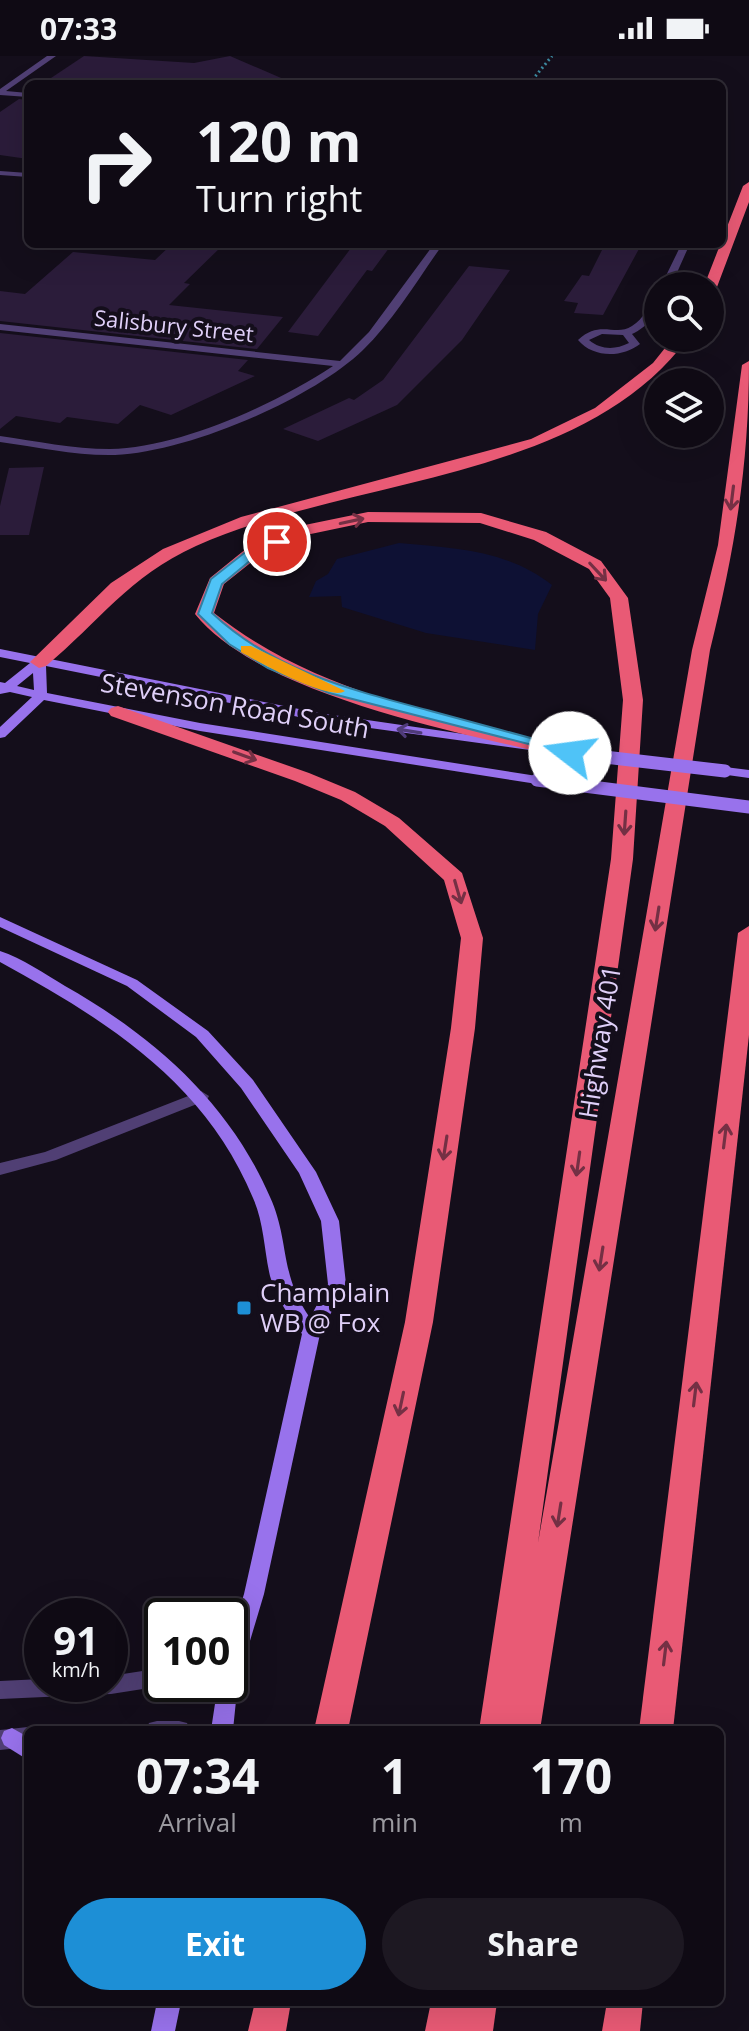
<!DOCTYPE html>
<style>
:root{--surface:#0f0a14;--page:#1d1822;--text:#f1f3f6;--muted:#9b9aa0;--line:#2f2b34;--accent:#1d8fd6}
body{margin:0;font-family:"Open Sans",sans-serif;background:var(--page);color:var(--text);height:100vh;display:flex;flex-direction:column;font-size:30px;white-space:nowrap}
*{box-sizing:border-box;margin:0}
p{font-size:26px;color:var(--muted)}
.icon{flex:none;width:44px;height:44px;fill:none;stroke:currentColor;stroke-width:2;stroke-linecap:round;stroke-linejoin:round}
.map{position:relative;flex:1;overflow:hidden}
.panel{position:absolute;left:24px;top:1670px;width:700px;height:280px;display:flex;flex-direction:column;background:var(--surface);border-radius:12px;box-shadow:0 8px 32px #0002,0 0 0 2px var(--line)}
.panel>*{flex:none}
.hud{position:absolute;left:24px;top:24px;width:702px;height:168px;border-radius:12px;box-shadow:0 8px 32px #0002,0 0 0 2px var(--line);background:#0f0a14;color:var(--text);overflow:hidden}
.controls{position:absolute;left:644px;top:216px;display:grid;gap:16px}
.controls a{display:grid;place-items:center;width:80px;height:80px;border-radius:50%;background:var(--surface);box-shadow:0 8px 32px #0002,0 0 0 2px var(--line);font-size:40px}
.speed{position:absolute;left:24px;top:1542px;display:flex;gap:16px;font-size:40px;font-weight:700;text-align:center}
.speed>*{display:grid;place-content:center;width:104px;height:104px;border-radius:50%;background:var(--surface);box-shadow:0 8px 32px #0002,0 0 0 2px var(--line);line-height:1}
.speed small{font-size:20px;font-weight:400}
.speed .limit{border:4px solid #111;border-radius:12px;background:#fff;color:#111}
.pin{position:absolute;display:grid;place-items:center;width:68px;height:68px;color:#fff;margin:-34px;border:4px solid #fff;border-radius:50%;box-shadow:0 2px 8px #0007}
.me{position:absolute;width:88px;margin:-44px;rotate:285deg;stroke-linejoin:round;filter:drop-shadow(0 0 6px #0008)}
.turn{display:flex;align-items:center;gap:28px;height:168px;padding:0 40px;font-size:36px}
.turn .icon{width:104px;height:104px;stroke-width:2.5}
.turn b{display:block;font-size:56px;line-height:68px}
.eta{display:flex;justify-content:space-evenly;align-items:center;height:136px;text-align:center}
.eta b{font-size:48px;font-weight:700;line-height:56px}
.button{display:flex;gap:16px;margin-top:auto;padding:16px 40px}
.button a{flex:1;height:92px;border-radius:48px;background:var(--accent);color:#fff;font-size:32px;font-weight:700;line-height:92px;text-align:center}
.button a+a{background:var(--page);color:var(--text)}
.status{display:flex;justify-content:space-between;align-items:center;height:56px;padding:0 40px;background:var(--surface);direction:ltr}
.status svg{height:22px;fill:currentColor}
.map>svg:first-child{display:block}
.water{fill:#0e1134}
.building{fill:#2b1c3a}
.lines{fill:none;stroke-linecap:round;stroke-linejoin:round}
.path{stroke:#3c899f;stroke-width:3;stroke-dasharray:2 3;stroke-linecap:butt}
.service{fill:#503f74;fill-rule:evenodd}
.minor{fill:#503f74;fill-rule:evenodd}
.secondary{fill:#9872ec;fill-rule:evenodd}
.motorway{fill:#e95a75;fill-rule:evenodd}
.secondary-bridge{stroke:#9872ec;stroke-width:13}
.oneway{stroke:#743044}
.oneway2{stroke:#4f3b79}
.route{fill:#4fc3f7;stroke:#337fa1;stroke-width:2}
.slow{fill:#f59e0b}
.poi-dot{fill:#1d8fd6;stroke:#140e1b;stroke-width:3}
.labels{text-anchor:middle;stroke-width:8;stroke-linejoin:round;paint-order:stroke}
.far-street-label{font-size:22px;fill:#dfcff8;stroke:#140e1b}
.street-label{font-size:26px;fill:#dfcff8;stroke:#140e1b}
.poi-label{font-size:26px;fill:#dfcff8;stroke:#140e1b;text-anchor:start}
</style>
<div class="status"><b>07:33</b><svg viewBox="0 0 49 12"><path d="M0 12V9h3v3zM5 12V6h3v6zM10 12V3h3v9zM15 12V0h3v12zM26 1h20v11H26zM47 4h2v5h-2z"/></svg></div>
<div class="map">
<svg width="749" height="1975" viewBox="0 0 749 1975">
<rect width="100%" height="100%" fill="#140e1b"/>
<path class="water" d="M399,487C454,492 508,494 552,529L538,558L535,594L426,577L342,551L341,540L309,541L316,525L328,518L337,503Z"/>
<g class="building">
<path d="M84,0L194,7L230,0L295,28H42Z"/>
<path d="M19,43L28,44V103L0,99V56Z"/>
<path d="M172,188H224L184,227L190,228L169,249L283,261L257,293L0,265V235L25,238L73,196L155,204Z"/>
<path d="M354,188H392L372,215L367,214L318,280L288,276Z"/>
<path d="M605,188L640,191L603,259L574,257L578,247L564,245L582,219L589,220Z"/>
<path d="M469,210L510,214L462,284L397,349L318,385L283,373L349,342L354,344L383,324Z"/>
<path d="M0,277L248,304L238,315L255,320L171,359L140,349L118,368L67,361L60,367L16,360L0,373Z"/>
<path d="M44,411L29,479H0V450L9,412Z"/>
</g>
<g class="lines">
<path class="path" d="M529,28L552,0"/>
<path class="service" d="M201,1035L209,1040L207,1044L56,1104L0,1119V1107L45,1096Z"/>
<g class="minor">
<path d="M47,0H56L6,35L28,37V41L0,39V33Z"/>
<path d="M0,115L28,117V121L0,119Z"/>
<path d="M434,188H443C418,223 394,264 363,294C311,344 187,396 115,399C76,400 38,391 0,386V380C36,385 73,393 110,393C179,392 276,348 333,310L0,274V268L340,305L369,276Z"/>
<path d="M675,188H684L688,192L671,230H661L679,193Z"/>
<path d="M658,242C658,259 647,271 632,278L640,288C622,302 593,302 578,284C600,263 615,281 632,270C644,263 648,249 658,242ZM602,278L623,279L629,287C615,294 601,294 589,284Z"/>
<path d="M162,1612V1628H168L162,1630L111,1638L0,1643V1625L42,1623V1628H110V1620Z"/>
<path d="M157,1665H179L187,1667L190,1674H146L149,1667Z"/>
<path d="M28,1671L35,1674H28V1691L0,1694V1674Z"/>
</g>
<g class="secondary">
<path d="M0,593L319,657L532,688L539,692L537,695L319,665L46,610L47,637L200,667L537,720L544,724L537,728L200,675L44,644L5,681L0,682V671L32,641L10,636L0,638V626L5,627L30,607L0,601ZM33,617L34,634L17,630Z"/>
<path d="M725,711L749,714V722L720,718V712Z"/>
<path d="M0,861L137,924L208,975L253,1024L316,1116L339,1165L346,1228L320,1278L264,1538L238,1625L233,1674H211L218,1628H230V1583L244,1538L302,1278C289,1260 276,1242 270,1220C264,1194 264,1167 253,1142C205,1026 106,964 0,906V895C22,902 45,918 65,930C153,980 229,1046 270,1141C290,1185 279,1218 310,1262L328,1228L321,1165L299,1117L241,1032L196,981L127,930L0,871Z"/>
<path d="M12,1672L28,1681V1704L4,1689L1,1682L4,1675Z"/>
<path d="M157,1946H181L175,1975H151Z"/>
</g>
<g class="motorway">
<path d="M749,126V146L717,231L710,235V230H704L743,130Z"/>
<path d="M673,282H688C582,426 351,421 196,490C128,521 100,565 46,610L39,612L30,606L111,527L163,493L241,461L531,383L595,352L653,307Z"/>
<path d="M749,305C749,409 735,493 710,594L540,1674H479L611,803L623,644L610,542L589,513L534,484L480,467L368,466L306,479L259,500L224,528L214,557C319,640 450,661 577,693L580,697L577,701L570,703C468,678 262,641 195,558L210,522L247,492L295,471L368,456L481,457L546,476L601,505L628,542L643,644L633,803L538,1487L692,594L718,489L742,309Z"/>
<path d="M118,650L309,717L355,736L399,762L462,817L483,882L475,972L433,1266L348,1674H314L405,1266L451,972L461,882L444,824L385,770L341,744L295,725L111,660L108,656L111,652Z"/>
<path d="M749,870V979L673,1674H639L738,877Z"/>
<path d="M255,1946H291L286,1975H248Z"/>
<path d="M431,1946H497L493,1975H425Z"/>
<path d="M607,1946H643L640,1975H602Z"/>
</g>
<g class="secondary-bridge">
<path d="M570,697L725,715"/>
<path d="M537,724L749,751"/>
</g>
</g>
<defs><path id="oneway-shaft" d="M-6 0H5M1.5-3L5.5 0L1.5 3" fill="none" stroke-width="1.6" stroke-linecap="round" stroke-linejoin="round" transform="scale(2)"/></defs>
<g class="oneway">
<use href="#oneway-shaft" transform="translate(732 442) rotate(97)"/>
<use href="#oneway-shaft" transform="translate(352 465) rotate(-12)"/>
<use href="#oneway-shaft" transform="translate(598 516) rotate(47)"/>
<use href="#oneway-shaft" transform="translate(245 700) rotate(20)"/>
<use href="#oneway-shaft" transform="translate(625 767) rotate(94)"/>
<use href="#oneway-shaft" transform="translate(458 836) rotate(74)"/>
<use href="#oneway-shaft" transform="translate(657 863) rotate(99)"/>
<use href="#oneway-shaft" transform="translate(725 1080) rotate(-83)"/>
<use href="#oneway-shaft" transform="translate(445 1092) rotate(99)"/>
<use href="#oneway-shaft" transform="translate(578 1108) rotate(98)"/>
<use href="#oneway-shaft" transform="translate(601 1203) rotate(99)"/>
<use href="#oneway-shaft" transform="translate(695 1338) rotate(-83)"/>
<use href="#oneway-shaft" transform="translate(401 1348) rotate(102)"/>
<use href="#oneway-shaft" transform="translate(559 1459) rotate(99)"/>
<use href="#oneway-shaft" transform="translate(665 1597) rotate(-83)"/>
</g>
<use class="oneway2" href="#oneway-shaft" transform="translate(409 675) rotate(-171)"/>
<path class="route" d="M277,482L283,486L281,489L257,499L222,528L212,557C273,614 348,633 427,654C476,667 526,681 575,694V700L329,637L268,612L229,588L198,558L211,523L248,494Z"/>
<path class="slow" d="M241,590H251L345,635C330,646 258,606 241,596Z"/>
<rect class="poi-dot" x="236" y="1244" width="16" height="16" rx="4"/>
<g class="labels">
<g class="far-street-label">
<text transform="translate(174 270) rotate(6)" y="8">Salisbury Street</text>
</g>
<g class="street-label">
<text transform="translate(235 650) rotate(10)" y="9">Stevenson Road South</text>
<text transform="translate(600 986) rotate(-81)" y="9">Highway 401</text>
</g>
<g class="poi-label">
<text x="260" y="1246">Champlain<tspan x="260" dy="30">WB @ Fox</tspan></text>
</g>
</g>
</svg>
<div class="controls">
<a><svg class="icon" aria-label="search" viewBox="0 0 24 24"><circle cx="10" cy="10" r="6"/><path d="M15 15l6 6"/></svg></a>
<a><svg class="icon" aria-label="layers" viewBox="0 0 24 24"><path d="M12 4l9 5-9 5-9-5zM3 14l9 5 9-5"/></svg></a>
</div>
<div class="speed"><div>91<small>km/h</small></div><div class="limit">100</div></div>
<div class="pin" style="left:277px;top:486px;background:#d93025"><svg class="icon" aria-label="arrive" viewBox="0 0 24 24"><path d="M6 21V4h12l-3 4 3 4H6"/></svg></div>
<svg class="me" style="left:570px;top:697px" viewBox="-20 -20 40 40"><circle r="19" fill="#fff"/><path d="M0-13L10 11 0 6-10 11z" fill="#4fc3f7"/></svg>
<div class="hud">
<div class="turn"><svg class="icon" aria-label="right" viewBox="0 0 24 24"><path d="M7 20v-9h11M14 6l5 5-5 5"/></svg><div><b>120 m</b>Turn right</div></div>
</div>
<section class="panel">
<div class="eta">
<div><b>07:34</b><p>Arrival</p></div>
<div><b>1</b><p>min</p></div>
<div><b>170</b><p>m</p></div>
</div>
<div class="button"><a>Exit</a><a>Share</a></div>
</section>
</div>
